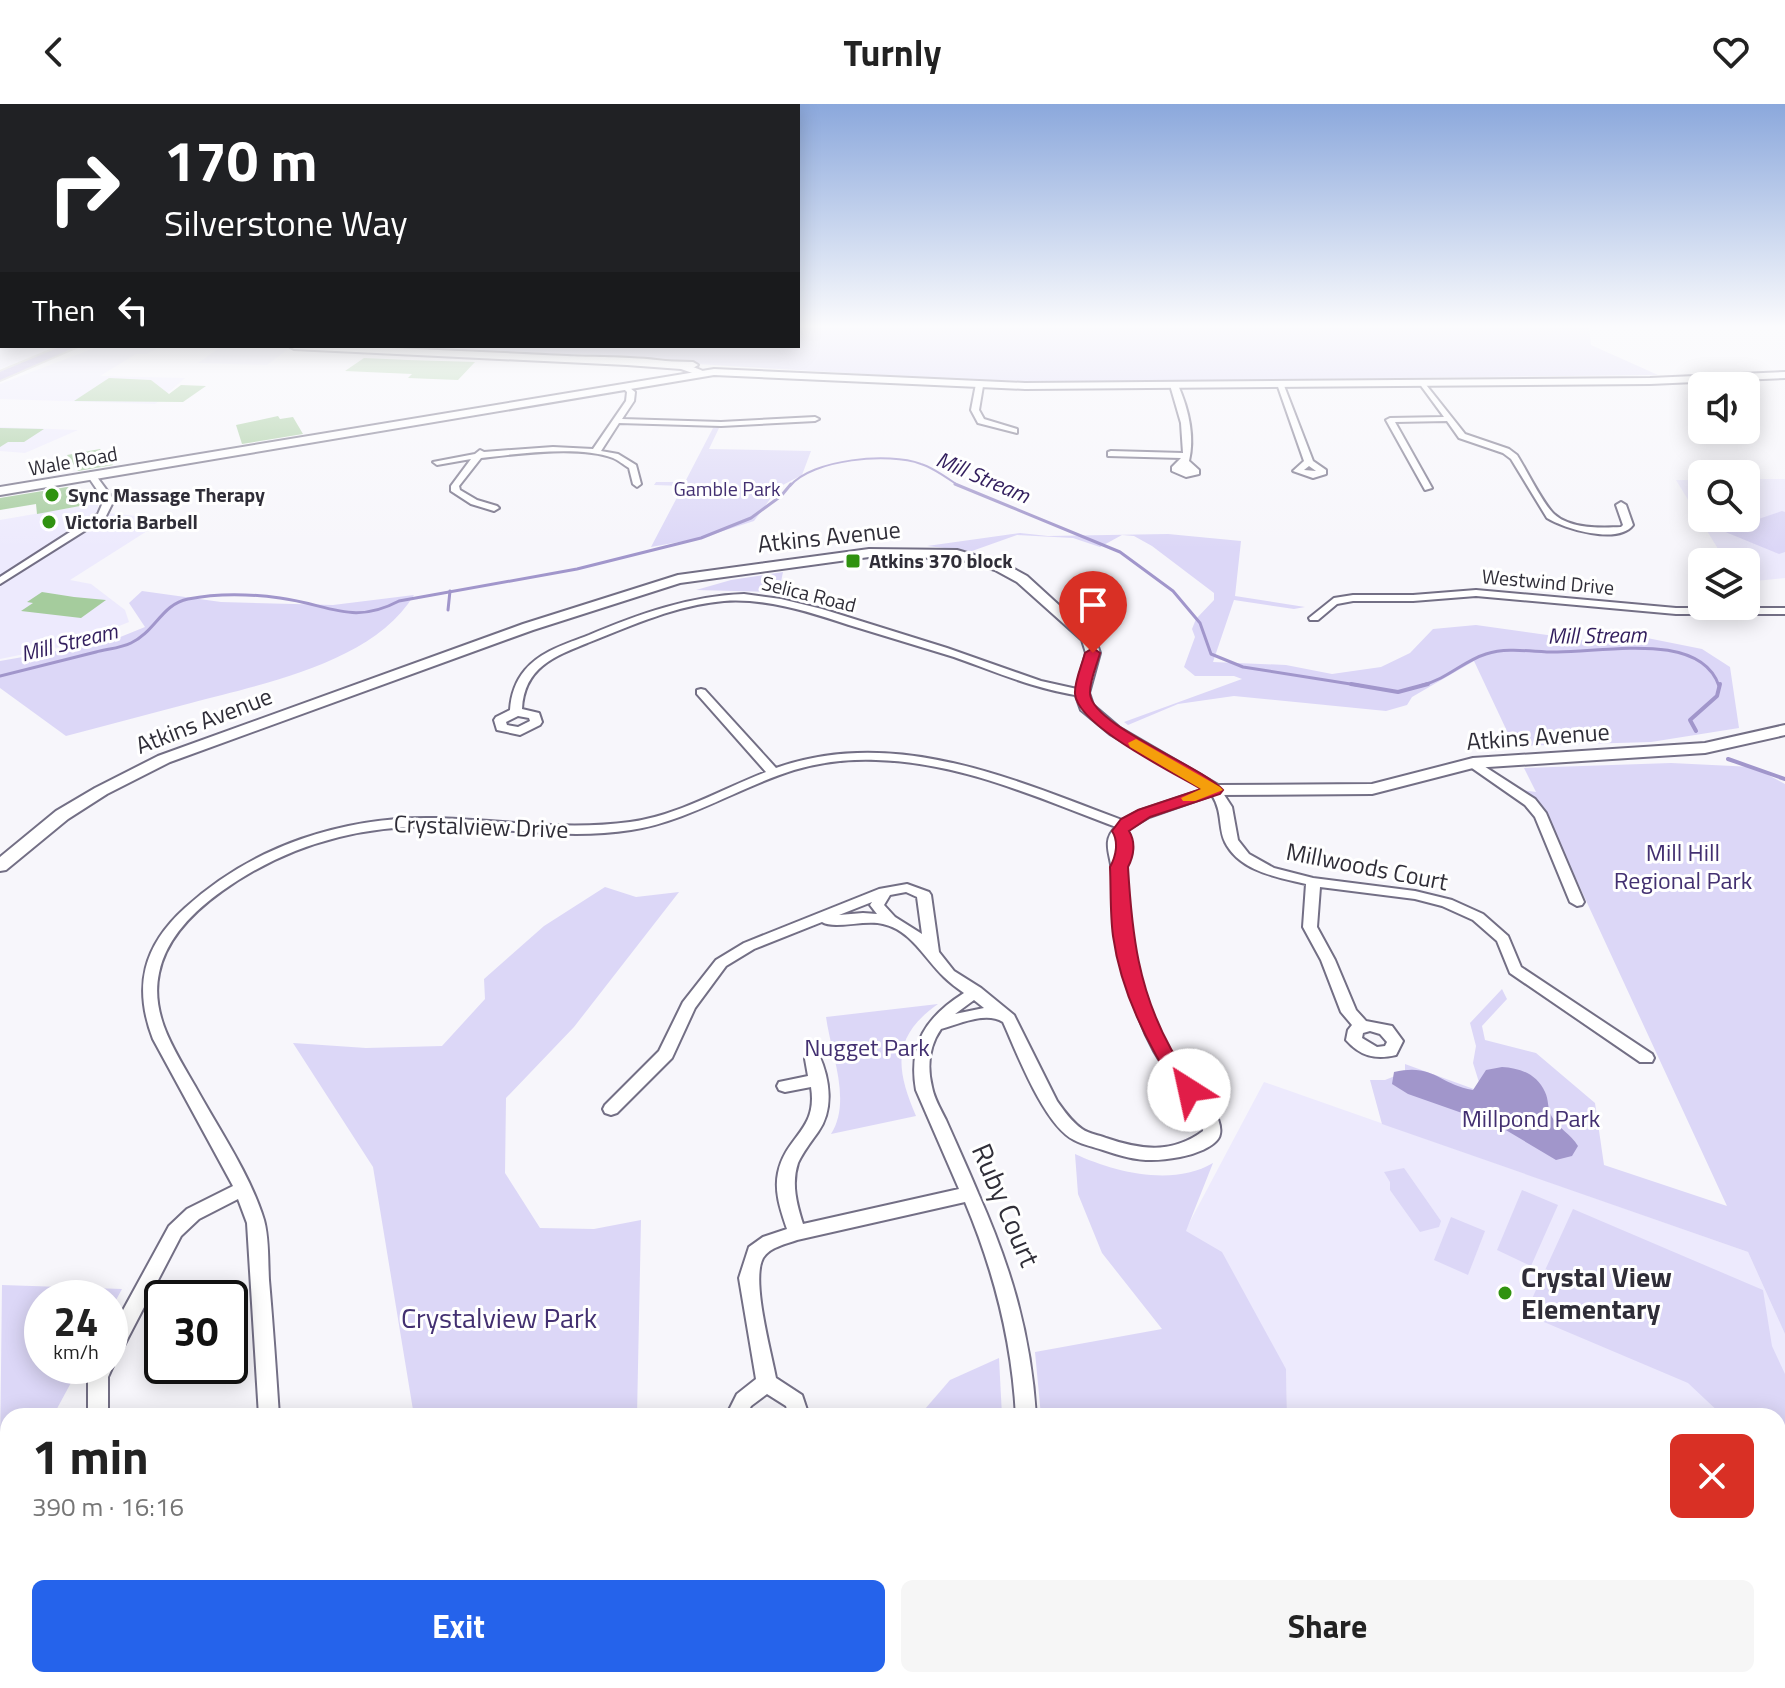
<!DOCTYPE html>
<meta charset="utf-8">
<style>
:root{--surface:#fff;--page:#f6f6f6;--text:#222;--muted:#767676;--accent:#2563eb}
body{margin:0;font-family:"Titillium Web",sans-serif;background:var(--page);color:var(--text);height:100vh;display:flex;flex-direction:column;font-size:30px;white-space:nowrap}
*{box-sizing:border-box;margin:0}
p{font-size:26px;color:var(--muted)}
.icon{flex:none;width:44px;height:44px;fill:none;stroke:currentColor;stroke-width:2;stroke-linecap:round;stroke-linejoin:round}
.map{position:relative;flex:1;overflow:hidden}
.drawer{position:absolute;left:0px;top:1304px;width:1786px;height:280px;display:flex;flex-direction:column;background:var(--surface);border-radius:24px 24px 0 0;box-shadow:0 4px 20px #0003}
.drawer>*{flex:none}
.guide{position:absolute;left:0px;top:0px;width:800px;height:244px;box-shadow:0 4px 20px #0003;background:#202124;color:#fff;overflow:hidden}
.buttons{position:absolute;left:1688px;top:268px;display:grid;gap:16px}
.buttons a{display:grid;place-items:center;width:72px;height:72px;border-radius:12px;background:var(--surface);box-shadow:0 4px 20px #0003;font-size:40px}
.speed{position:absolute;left:24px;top:1176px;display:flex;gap:16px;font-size:40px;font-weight:700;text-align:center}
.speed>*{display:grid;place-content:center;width:104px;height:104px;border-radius:50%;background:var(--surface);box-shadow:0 4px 20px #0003;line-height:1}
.speed small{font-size:20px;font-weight:400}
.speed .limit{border:4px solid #111;border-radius:12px;background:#fff;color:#111}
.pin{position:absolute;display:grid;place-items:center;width:68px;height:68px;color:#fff;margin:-82px -34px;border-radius:50% 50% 50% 0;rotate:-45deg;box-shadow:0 0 8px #0007}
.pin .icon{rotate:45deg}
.me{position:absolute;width:88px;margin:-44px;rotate:325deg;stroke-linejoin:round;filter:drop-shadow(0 0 6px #0008)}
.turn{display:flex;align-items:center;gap:28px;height:168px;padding:0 32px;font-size:36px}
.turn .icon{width:104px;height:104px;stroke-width:2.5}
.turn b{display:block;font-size:56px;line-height:68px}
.then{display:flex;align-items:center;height:76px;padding:0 32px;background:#0003;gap:16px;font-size:30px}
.round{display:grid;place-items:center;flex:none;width:84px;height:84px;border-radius:12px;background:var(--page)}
.overview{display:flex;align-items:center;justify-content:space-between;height:136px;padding:0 32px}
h1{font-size:48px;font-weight:700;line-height:60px}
.action{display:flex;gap:16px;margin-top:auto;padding:16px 32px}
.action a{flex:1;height:92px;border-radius:12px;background:var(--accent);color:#fff;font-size:32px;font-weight:700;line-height:92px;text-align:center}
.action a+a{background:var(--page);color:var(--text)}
header{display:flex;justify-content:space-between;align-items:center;height:104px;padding:0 32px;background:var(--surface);font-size:36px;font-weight:700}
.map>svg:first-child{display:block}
.built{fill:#edeafd}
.green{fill:#dcd7f7}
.water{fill:#a196cb}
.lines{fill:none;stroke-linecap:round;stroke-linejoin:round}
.stream-far2{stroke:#a196cb;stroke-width:2}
.stream-far1{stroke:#a196cb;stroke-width:3}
.stream{stroke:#a196cb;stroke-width:4}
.building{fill:#a5cc9d}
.minor-casing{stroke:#736f85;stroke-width:4}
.tertiary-casing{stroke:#736f85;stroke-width:4}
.secondary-casing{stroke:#736f85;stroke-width:4}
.primary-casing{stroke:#d1d1d3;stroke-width:4}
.minor{fill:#fff;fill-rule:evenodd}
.tertiary{fill:#fff;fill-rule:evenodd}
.secondary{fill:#fff;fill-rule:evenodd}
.primary{fill:#bcb0e3;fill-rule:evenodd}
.route{fill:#e11d48;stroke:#92132f;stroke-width:2}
.slow{fill:#f59e0b}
.poi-dot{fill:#309210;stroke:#fff;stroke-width:3}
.labels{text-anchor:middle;stroke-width:6;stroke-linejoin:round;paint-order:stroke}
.far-street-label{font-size:20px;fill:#302e38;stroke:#fff}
.far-park-label{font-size:20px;fill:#433071;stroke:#fff}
.far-poi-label{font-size:20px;font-weight:bold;fill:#302e38;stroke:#fff;text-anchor:start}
.far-water-label{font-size:22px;font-style:italic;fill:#321e5d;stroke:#fff}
.street-label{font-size:24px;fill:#302e38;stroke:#fff}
.park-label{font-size:24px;fill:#433071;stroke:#fff}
.near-street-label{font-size:28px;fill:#302e38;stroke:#fff}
.near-poi-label{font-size:28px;font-weight:bold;fill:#302e38;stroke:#fff;text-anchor:start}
.near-park-label{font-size:28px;fill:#433071;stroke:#fff}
</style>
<header><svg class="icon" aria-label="back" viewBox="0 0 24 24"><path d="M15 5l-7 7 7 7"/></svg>Turnly<svg class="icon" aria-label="heart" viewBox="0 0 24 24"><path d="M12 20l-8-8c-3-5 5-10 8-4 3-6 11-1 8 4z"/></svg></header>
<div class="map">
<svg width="1785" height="1584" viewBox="0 0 1785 1584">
<rect width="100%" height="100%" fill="#f7f6fb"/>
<g class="built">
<path d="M0,223L2,242H51L43,245L47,247L0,265Z"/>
<path d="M97,243H159L147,250H136L100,272L185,274L155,300L0,295V280Z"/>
<path d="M219,244L287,246L267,261L198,259Z"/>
<path d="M0,323L78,326L25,349L0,347Z"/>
<path d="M1746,375H1785V474L1746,478V458H1726L1676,376H1702V414H1746Z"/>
<path d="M98,399V408L166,415L70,476L91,480L125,506L129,518L74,540L0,555V416Z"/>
<path d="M1264,978L1748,1148L1785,1230V1357H1778V1312H1287L1286,1265L1185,1127Z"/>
</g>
<g class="green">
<path d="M798,223H1589L1591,241L1658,271L1063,278L950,275L392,242H798Z"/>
<path d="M713,324H719L709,345L811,347L802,371L779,383L754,417L701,434L651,443L683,382L654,381L656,378H685Z"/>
<path d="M1782,407L1785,408V448L1779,450L1723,427Z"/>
<path d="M1020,429L1048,432L1168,430L1241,437L1235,492L1305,503L1294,505L1234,496L1213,558L1286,561L1332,570L1381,563L1410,549L1433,525L1476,521L1590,537L1642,533L1702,545L1730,563L1739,624L1651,638L1514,642L1474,557L1412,593L1407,601L1386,607L1234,592L1178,600L1128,621L1124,618L1242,575L1234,572H1195L1184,563L1195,533L1192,525L1196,515L1214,496V489L1152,442L1134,432L1122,431L1100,443L1073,434L1017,431L972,447L927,442Z"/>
<path d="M783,468L779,488L696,486L731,476Z"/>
<path d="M142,487L221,498L333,501L414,491C373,559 262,580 191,599C149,610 108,621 66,632L0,584V557L108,538L145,523L129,499Z"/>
<path d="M1671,659L1753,663L1785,680V1230L1748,1148L1382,1020L1370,976H1385L1405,968V960L1482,988L1473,959L1476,942L1470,919L1502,885L1507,895L1482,922L1485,936L1536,949L1595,999L1604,1061L1727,1102L1547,712L1523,686L1536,688L1524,664Z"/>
<path d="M605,783L636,793L679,788L574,923L506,994L505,1069L540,1124L594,1125L641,1116L637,1312H414L373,1063L293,939L366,944L442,942L485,895L484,875L544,822Z"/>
<path d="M938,900C891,933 896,965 916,1012L831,1030C852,997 831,950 826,913Z"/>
<path d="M1075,1050C1114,1068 1173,1083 1213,1059L1186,1127L1222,1148L1286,1265L1287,1312H1041L1035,1248L1162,1225L1102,1149L1078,1090Z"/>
<path d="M1404,1064L1441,1117L1439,1123L1420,1128L1390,1086V1078L1384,1068Z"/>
<path d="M1522,1086L1558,1101L1531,1162L1497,1146Z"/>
<path d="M1573,1105L1763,1186L1772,1242L1785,1270V1346L1778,1342V1312H1723L1688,1279L1525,1210Z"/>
<path d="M1451,1113L1485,1127L1468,1171L1434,1156Z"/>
<path d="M2,1181L122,1185L110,1207V1194H42V1262H80L53,1312H8V1347L0,1349Z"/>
<path d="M999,1254L1002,1312H919L950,1276Z"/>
<path d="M1778,1357H1785V1584H1164L1163,1576H1778Z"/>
<path d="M589,1576H890V1584H603Z"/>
</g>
<path class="water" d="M1502,963C1520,964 1537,970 1545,988C1549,996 1547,1004 1552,1013C1558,1024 1571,1030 1578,1042L1572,1052L1556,1056L1499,1022L1408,990L1392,980L1394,968C1434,959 1438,980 1473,986L1486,966Z"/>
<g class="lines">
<path class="stream-far2" d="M790,382C812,355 889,348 921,360C934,364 947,374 959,382"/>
<g class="stream-far1">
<path d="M955,380L1120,448L1173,487L1200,519L1211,550L1243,563L1363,582"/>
<path d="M448,506L450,487"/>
<path d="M0,572C32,564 64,556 96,548C107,545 121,544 131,539C155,528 162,500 188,495C218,489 251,490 280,494C328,500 352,522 399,497L577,465L701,434L751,414L781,392L791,380"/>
<path d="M1420,582C1448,575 1463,557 1486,550C1508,543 1533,548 1555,548C1601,549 1700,526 1719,582"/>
</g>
<g class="stream">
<path d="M1351,580L1398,588L1428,580"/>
<path d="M1696,627L1690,616L1717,592L1720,580"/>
<path d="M1728,655L1785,675"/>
</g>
</g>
<g class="building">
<path d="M364,254L408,256L475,258L458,276L408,274L412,270L345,267Z"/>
<path d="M109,274L151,276L169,290L181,281L206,282L183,298L74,297Z"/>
<path d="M278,312L280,315L293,313L303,330L242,340L236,321Z"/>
<path d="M0,324L44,325L24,338H8L0,343Z"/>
<path d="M100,345L113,361L78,367L67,351Z"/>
<path d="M67,383L76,384L80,402L37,410L36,400L0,406V394Z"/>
<path d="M42,488L74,493L106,496L81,514L21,507L33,499L27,498Z"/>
</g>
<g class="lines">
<defs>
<g id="minor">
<path d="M1276,277L1283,279L1313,357L1326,366V370L1313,374L1293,367L1304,357ZM1309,362L1316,367L1304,366Z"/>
<path d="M1423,277L1465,330L1509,345L1517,351C1526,365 1543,400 1554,410C1570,425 1601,424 1621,423L1623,421L1616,401L1621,398L1626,401L1633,421C1618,441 1565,425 1547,414L1511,355L1503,349L1459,334L1447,317L1395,318L1432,384L1425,386L1386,316L1390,314L1444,313L1419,279Z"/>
<path d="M1174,279H1177C1188,303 1195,332 1189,357L1199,366V370L1186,373L1172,367V363L1181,354L1108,352V348L1111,347L1183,349L1181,319L1170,281Z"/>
<path d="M625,280L635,288L634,297L622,315L721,318L815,313L819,315L815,317L721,322L619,319L601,347L618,350L636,361L641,380L637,383L633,380L629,364C624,361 618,356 613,354C579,341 516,350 481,354L459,382L460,386L477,396L497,402L499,404L494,407L471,400L451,387V382L471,355L437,361L433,358L475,350L480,346L484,348L553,343L593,345L626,297L627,288L621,282Z"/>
<path d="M976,280L983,282L979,306L984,315L1017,325V329L978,319L971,306Z"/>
<path d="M91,368L94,369L114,396L105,414L0,480V473L98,410L104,396L87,371Z"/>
<path d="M1476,486L1676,504H1785V510H1676L1476,492L1413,497H1353L1337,500L1318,516H1310L1309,514L1334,494L1353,491H1413Z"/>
<path d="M744,490L781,495L822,505L947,544L1041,577L1086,587L1088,589L1082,592C1037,586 996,568 954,553C919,542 884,532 849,521C809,508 767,494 724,497C677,501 633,521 590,538C555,552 524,563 522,605L539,609L542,618L540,621L520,631L497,626L494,616L496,613L510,606C511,591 515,578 525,566C541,547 566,540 589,531C639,510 689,492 744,490ZM518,612L529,614L530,617L518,623L507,621L506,618Z"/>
<path d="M701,585L705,586L776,664C894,622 1013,675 1122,716L1139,707L1211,683H1219L1232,703L1238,736L1249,750L1274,764L1313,774L1415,787L1452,796L1483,810L1508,832L1521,863L1652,950L1654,954L1652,958H1640L1510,869L1497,837L1473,816L1442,802L1415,795L1320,783L1317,823L1335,856L1356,906L1366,917L1392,922L1403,937L1396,951C1375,956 1360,952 1346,936L1348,926L1352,921L1341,908L1321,856L1303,823L1306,780C1278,773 1240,768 1225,738C1218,723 1223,709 1212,691L1149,713L1127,726C1136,743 1125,756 1126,773C1129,817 1134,862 1150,904C1156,919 1162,934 1171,948C1182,967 1225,1008 1220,1030C1218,1043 1191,1051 1180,1053C1149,1059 1132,1056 1103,1046C1094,1043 1083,1041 1074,1036C1044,1021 1017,949 1003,918C986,907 959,920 941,925C929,942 927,963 932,983C934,994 941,1006 946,1016C957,1041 968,1065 978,1089C1011,1163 1031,1231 1036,1312H1016C1012,1237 994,1167 965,1098L797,1136C786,1140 770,1143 763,1154C751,1176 771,1247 776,1274L802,1291L809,1312H789L786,1302L767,1290L751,1302L746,1312H726L737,1290L756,1275L739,1174L749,1143L763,1133L787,1125C781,1107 774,1088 778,1069C786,1031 818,1027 811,983L785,988L779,986L777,982L779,978L808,972L805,955L807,951H819C830,975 834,1006 818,1028C811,1038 803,1048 798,1059C791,1080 797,1101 803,1120L959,1085L916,986C908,940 926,913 964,889C957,884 950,879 944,873C925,855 911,826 883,820C865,815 835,826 822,818L754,845L726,862L695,904L672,954L617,1009L611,1011L605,1009L603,1005L605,1001L659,947L683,898L716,856L744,839L879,785L907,780L929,788L931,791L939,848L954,867L981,884L1014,911L1057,997C1064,1007 1072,1018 1082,1025C1089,1030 1099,1031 1106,1034C1141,1046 1172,1050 1203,1027V1018C1189,992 1168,972 1154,947C1123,890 1118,831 1112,768C1111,751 1101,737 1116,723C1039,694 960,658 876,656C849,655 821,658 794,666C739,683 689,717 631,726C574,735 515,726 457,723C372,718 292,737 222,787C194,807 166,834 159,869C150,911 175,947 195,982C218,1024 250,1070 264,1116C269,1134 268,1157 269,1176C273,1221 276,1267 279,1312H259L247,1119L238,1095L199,1115L181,1132L117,1255L111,1257L113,1262L108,1273V1312H88V1273L93,1262H110V1230L169,1122L187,1105L233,1082L153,935C133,883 143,842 185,804C253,742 343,712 436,714C500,716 565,727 630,718C677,712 722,685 766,668L697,590V586ZM906,788L917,793L922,830L895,813L884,801L890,791ZM872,798L870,801L877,810L863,809L839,811ZM974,896L984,904L955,910ZM1370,927L1380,930L1387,938L1385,942L1377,943L1362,934L1363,929Z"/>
<path d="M1473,655L1535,695L1546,709L1584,798L1582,801L1577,802L1570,798L1535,713L1525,701L1469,662L1467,659L1469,656Z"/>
<path d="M296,1576H322L325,1584H299Z"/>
<rect x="1015" y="1576" width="24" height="8"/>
</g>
<g id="tertiary">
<path d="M289,242C382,242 474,248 567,252C601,254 679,251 706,269L701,272L681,265L627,261L294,245Z"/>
<path d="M869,445L957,446L1005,460L1027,472L1095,534L1100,549L1089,589L1093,601L1120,624L1218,681L1372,680L1473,654L1705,639L1785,621V631L1705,649L1473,664L1372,690L1215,691L1110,630L1081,606L1075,589L1086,549L1082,536L1017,478L995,466L956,454L869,453L680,479L533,526L170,658L107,690L68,715L6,766L0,767V753L56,707L95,684L158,652L523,520L678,471Z"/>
</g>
<g id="secondary">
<path d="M657,257L693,258L698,261L693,264L653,262L652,260Z"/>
<path d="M714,265L1025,279L1650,274L1785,268V274L1650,280L1025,285L714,271L0,391V383Z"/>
</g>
<path id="primary" d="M62,242H78L0,276V268Z"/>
</defs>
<use href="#minor" class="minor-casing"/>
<use href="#tertiary" class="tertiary-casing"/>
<use href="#secondary" class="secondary-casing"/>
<use href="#primary" class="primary-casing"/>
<use href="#minor" class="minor"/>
<use href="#tertiary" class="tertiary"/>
<use href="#secondary" class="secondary"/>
<use href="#primary" class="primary"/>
</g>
<linearGradient id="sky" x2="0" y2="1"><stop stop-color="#8ba8dc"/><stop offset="0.5" stop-color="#fbfbfd"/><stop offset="1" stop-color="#fbfbfd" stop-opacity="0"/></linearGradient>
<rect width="1785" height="445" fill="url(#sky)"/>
<path class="route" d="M1093,544L1100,549C1097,561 1089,578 1090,590C1093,622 1200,661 1223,686L1220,690L1150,713L1129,727C1136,738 1134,752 1128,763C1132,830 1138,885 1171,945C1179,959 1191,972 1200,986L1197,992H1181C1149,944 1121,890 1113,832C1110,810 1111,786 1110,763C1116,752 1119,738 1112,727L1121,715L1138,706L1201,685C1174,669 1078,622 1075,590C1074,578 1082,561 1085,549Z"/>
<path class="slow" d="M1136,635L1220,683L1223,686L1195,697H1183L1181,694L1201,685L1130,643L1128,639Z"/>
<g class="poi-dot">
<circle cx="52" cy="391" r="8"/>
<circle cx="49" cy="418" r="8"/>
<rect x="845" y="449" width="16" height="16" rx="4"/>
<circle cx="1505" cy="1189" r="8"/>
</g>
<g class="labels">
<g class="far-street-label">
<text transform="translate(73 357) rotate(-10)" y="7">Wale Road</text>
<text transform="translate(1548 478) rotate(5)" y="7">Westwind Drive</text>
<text transform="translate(809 490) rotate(14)" y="7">Selica Road</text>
</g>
<g class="far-park-label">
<text x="727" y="392">Gamble Park</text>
</g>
<g class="far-poi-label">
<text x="68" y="398">Sync Massage Therapy</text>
<text x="65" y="425">Victoria Barbell</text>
<text x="869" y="464">Atkins 370 block</text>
</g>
<g class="far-water-label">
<text transform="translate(983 373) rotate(23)" y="8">Mill Stream</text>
<text transform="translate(1597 531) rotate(-1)" y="8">Mill Stream</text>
<text transform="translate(69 538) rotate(-14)" y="8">Mill Stream</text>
</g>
<g class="street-label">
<text transform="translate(829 433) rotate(-6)" y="8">Atkins Avenue</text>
<text transform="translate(204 617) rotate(-21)" y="8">Atkins Avenue</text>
<text transform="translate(1538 633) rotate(-4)" y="8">Atkins Avenue</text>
<text transform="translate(481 723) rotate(2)" y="8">Crystalview Drive</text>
<text transform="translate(1367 763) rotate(11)" y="8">Millwoods Court</text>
</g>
<g class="park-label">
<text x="1683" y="757">Mill Hill<tspan x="1683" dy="28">Regional Park</tspan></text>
<text x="867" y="952">Nugget Park</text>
<text x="1531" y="1023">Millpond Park</text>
</g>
<g class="near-street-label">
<text transform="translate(1006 1101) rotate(67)" y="10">Ruby Court</text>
</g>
<g class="near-poi-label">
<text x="1521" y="1183">Crystal View<tspan x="1521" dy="32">Elementary</tspan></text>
</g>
<g class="near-park-label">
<text x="499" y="1224">Crystalview Park</text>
</g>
</g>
</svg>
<div class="buttons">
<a><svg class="icon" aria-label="sound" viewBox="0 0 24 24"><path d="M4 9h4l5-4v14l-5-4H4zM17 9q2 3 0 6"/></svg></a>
<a><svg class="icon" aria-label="search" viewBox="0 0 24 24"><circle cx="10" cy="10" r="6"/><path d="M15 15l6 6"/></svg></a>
<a><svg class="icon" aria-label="layers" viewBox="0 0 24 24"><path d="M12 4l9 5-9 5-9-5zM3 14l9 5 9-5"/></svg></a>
</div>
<div class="speed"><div>24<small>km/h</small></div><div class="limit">30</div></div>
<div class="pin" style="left:1093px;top:549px;background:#d93025"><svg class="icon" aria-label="arrive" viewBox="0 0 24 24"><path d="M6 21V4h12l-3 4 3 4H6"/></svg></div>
<svg class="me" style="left:1189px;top:986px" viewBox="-20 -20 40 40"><circle r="19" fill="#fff"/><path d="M0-13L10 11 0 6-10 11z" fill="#e11d48"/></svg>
<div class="guide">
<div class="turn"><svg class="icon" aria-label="right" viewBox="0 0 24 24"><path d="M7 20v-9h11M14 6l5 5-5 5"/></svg><div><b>170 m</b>Silverstone Way</div></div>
<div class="then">Then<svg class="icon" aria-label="left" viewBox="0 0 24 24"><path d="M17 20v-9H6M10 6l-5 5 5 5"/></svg></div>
</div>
<section class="drawer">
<div class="overview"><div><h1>1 min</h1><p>390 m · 16:16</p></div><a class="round" style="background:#d93025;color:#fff"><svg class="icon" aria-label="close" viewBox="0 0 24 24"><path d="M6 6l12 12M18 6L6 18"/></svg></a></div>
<div class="action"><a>Exit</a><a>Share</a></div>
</section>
</div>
